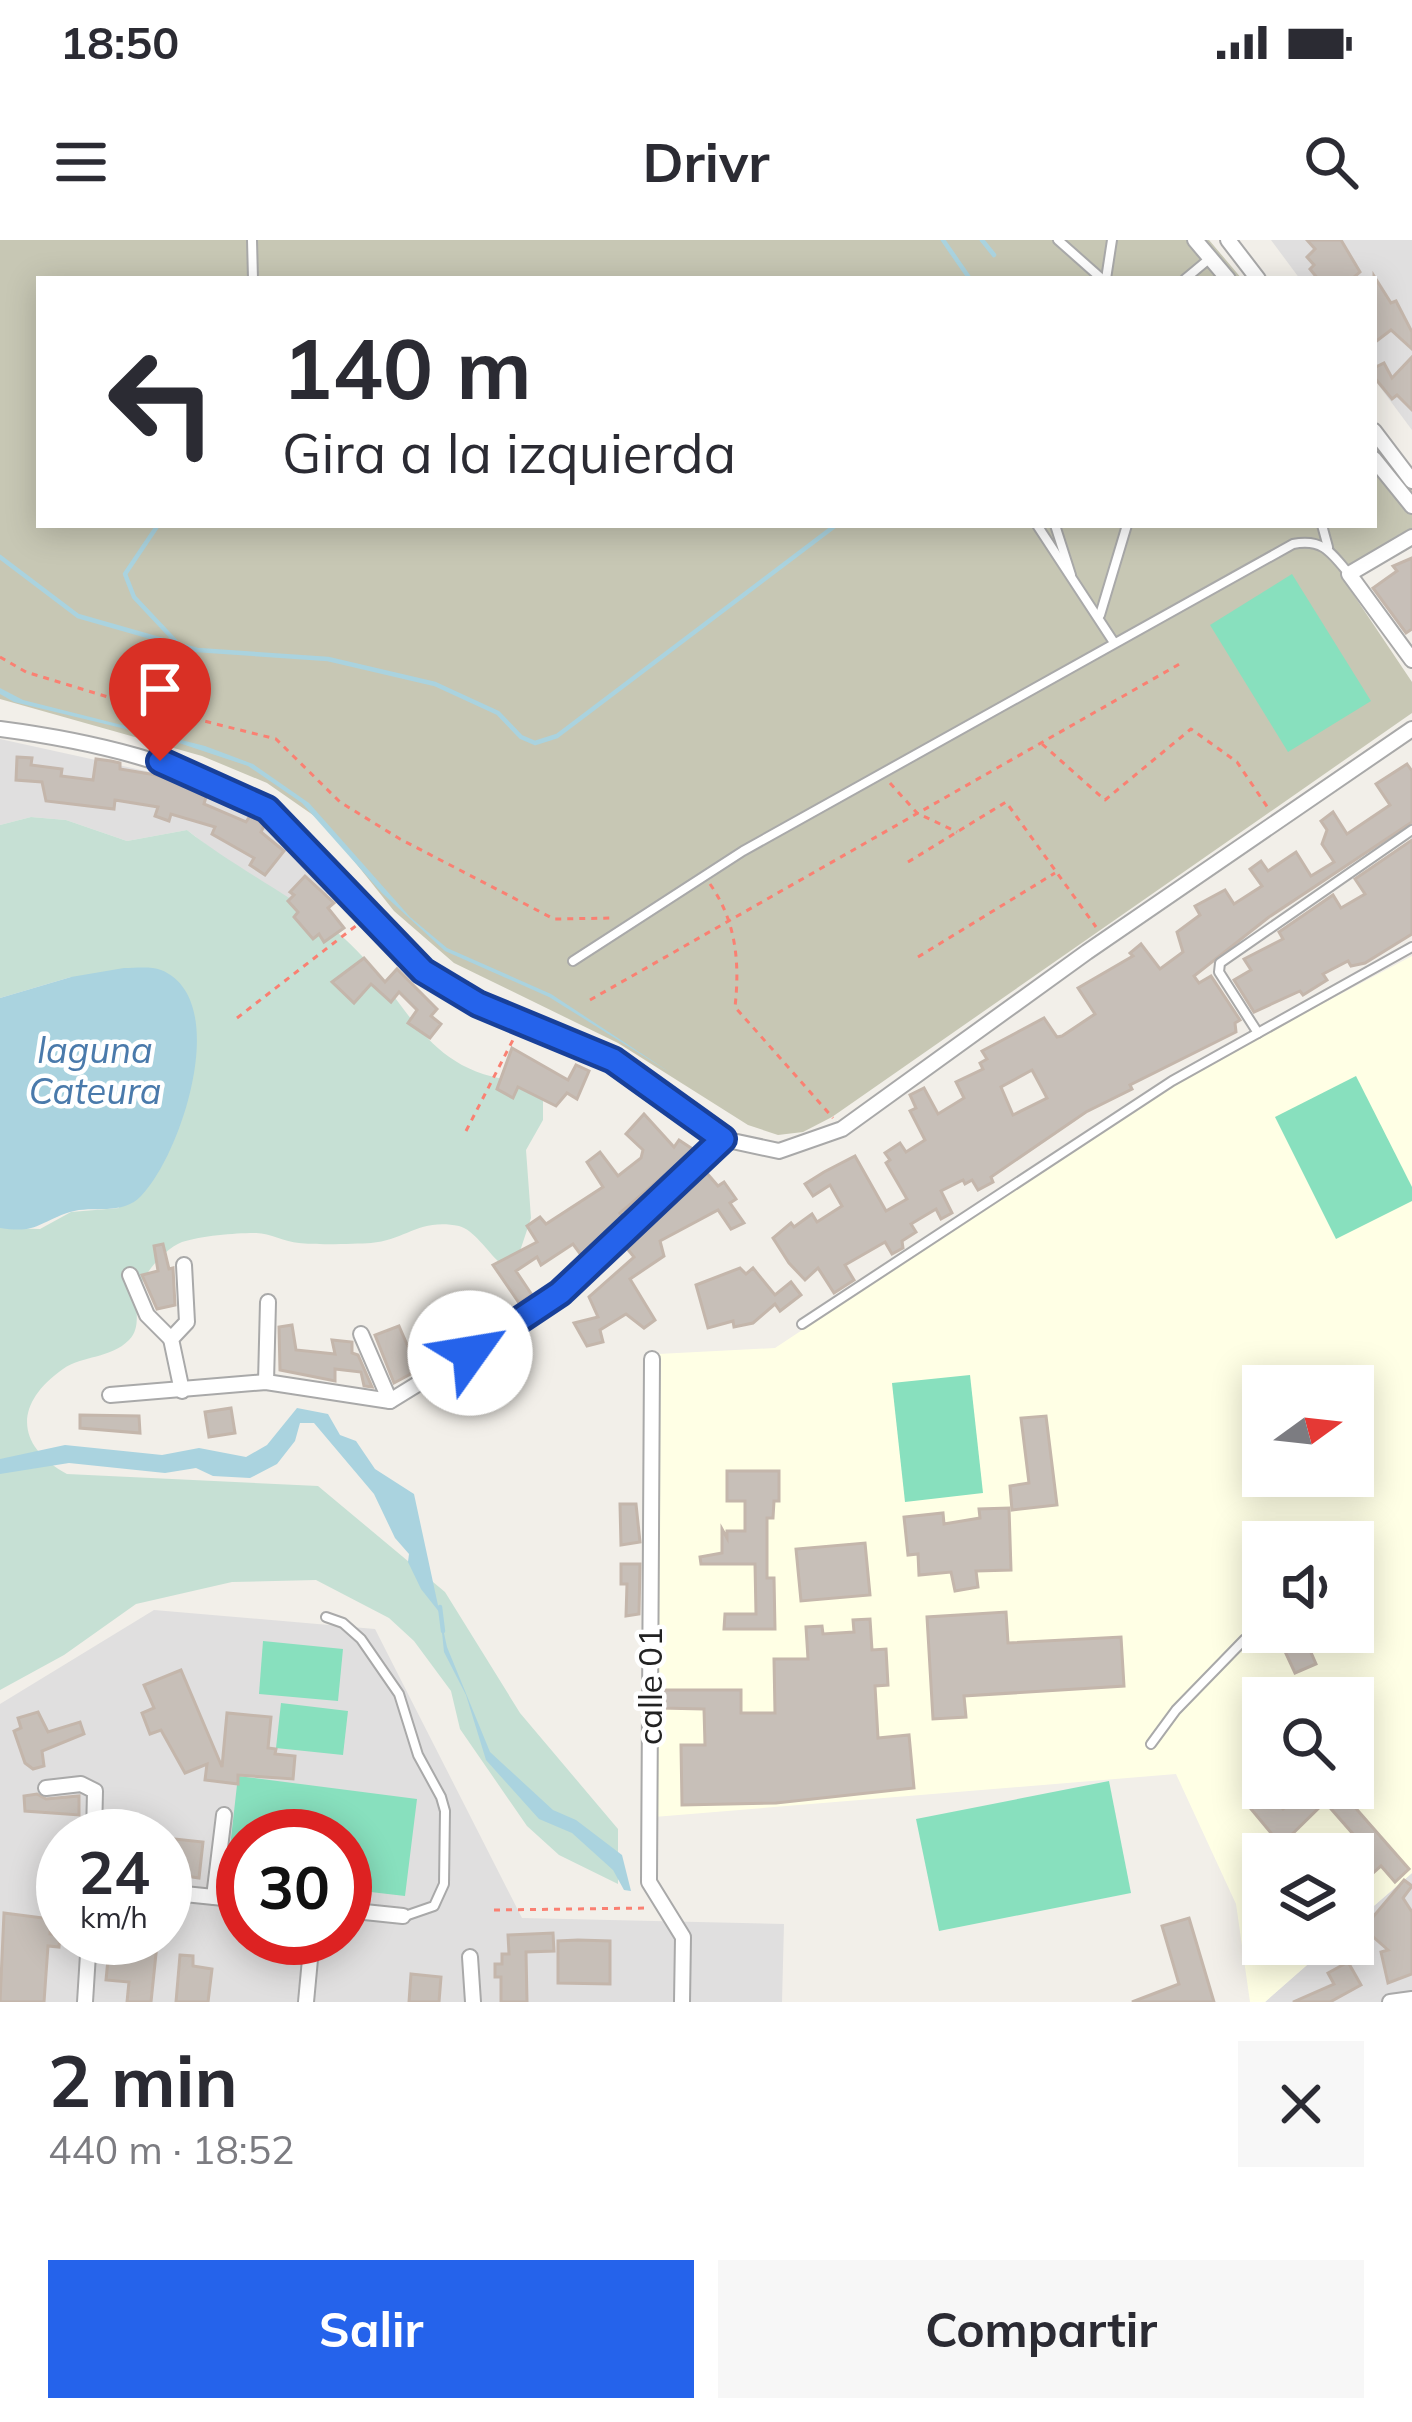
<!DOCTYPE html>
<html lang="es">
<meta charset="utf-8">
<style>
:root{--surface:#fff;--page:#f7f7f7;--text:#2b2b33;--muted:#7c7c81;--accent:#2563eb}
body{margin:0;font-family:Mulish,sans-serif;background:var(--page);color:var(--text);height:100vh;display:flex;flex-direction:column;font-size:45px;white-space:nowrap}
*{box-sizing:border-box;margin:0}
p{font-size:39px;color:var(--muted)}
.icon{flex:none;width:66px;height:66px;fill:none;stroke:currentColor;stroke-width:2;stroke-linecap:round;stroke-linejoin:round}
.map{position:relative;height:1762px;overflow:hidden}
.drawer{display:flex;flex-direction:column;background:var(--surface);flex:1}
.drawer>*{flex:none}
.guide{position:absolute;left:36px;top:36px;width:1341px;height:252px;border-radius:0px;box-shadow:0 6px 30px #0003;background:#fff;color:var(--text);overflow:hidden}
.needle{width:78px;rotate:75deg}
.controls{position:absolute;left:1242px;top:1125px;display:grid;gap:24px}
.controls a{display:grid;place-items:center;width:132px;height:132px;border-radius:0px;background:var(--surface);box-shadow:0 6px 30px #0003;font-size:60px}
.speed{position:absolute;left:36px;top:1569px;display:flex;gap:24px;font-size:60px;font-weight:700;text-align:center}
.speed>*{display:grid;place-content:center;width:156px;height:156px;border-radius:50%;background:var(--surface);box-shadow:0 6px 30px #0003;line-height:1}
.speed small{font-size:30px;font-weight:400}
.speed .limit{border:18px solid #d22;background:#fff;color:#111}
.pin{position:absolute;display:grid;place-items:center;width:102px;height:102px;color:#fff;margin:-123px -51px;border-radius:50% 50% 50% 0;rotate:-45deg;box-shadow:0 0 12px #0007}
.pin .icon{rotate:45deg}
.me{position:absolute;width:132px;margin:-66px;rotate:58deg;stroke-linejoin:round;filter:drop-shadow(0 0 9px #0008)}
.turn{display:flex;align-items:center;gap:42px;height:252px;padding:0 48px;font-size:54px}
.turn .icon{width:156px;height:156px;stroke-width:2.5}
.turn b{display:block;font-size:84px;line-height:102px}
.round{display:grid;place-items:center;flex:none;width:126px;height:126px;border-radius:0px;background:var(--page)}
.head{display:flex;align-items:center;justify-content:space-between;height:204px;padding:0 48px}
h1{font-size:72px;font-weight:700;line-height:90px}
.action{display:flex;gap:24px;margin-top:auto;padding:24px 48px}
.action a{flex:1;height:138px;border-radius:0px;background:var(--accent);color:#fff;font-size:48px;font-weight:700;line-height:138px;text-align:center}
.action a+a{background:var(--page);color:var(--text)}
.status{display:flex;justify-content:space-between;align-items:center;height:84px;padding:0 60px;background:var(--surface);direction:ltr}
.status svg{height:33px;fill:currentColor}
header{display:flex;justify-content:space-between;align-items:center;height:156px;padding:0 48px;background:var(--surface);font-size:54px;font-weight:700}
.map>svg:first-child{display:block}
.residential{fill:#e0dfdf;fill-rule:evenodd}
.education{fill:#ffffe5;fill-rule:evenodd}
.construction{fill:#c7c7b4}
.wetland{fill:#c6e0d4}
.pitch{fill:#88e0be}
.water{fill:#aad3df}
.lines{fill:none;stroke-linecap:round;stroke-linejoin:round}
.stream{stroke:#aad3df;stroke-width:4.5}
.building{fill:#c7bfb8;stroke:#c4b6ab;stroke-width:3;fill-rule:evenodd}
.lane-casing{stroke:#a9a9a9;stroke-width:12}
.street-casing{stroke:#a9a9a9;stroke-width:18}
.path{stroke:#fa8072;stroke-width:3;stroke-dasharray:6 6;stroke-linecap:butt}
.lane{stroke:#fff;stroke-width:8}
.street{stroke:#fff;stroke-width:14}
.route-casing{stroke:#184099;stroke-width:30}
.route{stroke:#2563eb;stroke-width:21}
.labels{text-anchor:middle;stroke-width:9;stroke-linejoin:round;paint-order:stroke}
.street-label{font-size:33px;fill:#222;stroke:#fff}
.water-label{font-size:36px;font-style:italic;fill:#4a7aab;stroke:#fff}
</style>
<div class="status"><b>18:50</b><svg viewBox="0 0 49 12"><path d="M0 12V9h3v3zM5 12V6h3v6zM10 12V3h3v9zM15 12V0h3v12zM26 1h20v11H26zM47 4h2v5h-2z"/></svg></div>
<header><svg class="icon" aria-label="menu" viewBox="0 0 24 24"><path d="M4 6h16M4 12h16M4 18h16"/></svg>Drivr<svg class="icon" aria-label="search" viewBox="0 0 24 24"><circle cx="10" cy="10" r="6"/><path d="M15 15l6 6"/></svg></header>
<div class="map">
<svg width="1412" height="1762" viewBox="0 0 1412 1762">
<rect width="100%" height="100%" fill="#f2efe9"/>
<g class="residential">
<path d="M1271,0H1412V190L1374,139V39H1300Z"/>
<path d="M0,499L173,537L259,576L334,647L310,674L239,630L187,590L127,601L66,580L31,577L0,585Z"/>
<path d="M154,1370L375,1389L522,1678L784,1684L782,1762H0V1464ZM63,1596H165V1698H63ZM243,1596H345V1698H243Z"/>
<path d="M1412,1633V1762H1265L1331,1704H1353V1684Z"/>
</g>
<path class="education" d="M1412,716V1633L1353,1684V1614H1263V1704H1331L1265,1762H1250L1236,1664L1176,1534L654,1577L658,1114L775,1108L1183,838ZM1263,1146H1353V1236H1263ZM1263,1302H1353V1392H1263ZM1263,1458H1353V1548H1263Z"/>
<path class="construction" d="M0,0H1209L1242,39H39V285H1374V201L1412,249V290L1350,336L1349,348L1412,442V473L832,877L803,892L778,895L748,885L618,803L454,723L394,671L323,582L267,543L202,516L0,459Z"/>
<path class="wetland" d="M31,577L66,580L127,601L187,590C234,627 288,653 333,689C410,749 414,837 530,842L543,857V880L526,910L531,978L519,1014L499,1022C487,1011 474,990 459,986C419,978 406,1000 371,1003C355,1004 315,1005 299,1003C284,1002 269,992 254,993C234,993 201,996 182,1002C164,1009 139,1038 137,1057C135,1072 141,1088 129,1100C110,1119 83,1115 63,1129C13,1164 16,1206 67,1234L318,1246L445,1352L520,1473L618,1589V1644L559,1615L527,1586L460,1489L451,1451L414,1401L389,1378L316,1340L232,1342L136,1364L64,1415L0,1450V988L40,989L71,972L119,968L71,737L0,758V585Z"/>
<g class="pitch">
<path d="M1292,334L1371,461L1288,512L1210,385Z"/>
<path d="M1356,836L1412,947V961L1336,999L1275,877Z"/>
<path d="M970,1135L983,1253L905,1262L892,1143Z"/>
<path d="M263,1401L343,1409L338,1461L259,1454Z"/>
<path d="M281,1463L348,1471L343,1515L276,1508Z"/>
<path d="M238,1536L417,1559L405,1656L345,1649V1596H243V1636L227,1634Z"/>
<path d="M1109,1541L1131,1653L939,1691L916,1579Z"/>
</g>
<g class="water">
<path d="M0,448L23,460L205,506L253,524L309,563L410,677L447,708L551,754L671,833L549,757L445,711L382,653L302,563L248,526L167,499L14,462L0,454Z"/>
<path d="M124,728C136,728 151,726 161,730C233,759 181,916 141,956C122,976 93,965 70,972C39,982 37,994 0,988V758L71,737Z"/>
<path d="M297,1168L328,1174L340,1195L356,1201L375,1229L414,1254L447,1407L490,1512L553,1570L576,1580L622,1615L631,1651L624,1650L613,1630L572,1593L539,1579L486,1520L466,1455L444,1412L440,1373L421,1349L408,1322L409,1314L395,1298L374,1254L314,1183H300L295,1201L277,1224L250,1238L213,1236L196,1228L165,1233L69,1223L0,1234V1219L65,1205L162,1215L199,1208L246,1217L267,1205Z"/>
</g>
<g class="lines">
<g class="stream">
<path d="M943,0L970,39"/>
<path d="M982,0L994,15"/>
<path d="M158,285L125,334L134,357L179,405"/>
<path d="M0,317L78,376L197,410L328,419L435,444L498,473L521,497L535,503L557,496L836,285"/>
<path d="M440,1367L443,1391"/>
</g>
</g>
<g class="building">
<path d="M1307,0H1341L1360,32L1352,39H1318L1310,29L1314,25L1307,17L1315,9Z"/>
<path d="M1374,36L1391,63L1396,61L1412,92V109L1391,90L1374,103Z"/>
<path d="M1412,117V170L1397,155L1392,159L1374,137V128L1384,123L1392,138Z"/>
<path d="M1412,318V389L1406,393L1373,348L1397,331L1393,326Z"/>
<path d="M17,517L32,518L31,525L62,529L61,536L93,540L96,519L111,521L120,523V529L156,535L207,553L204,564L246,582L250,576L265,584L261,592L284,611L265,635L250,625L254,618L212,594L215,587L171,574L169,581L155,576L158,567L115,560L114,569L46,561L42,542L16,540Z"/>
<path d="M1407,524L1412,531V582L1269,677L1194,736L1199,743L1211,736L1240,780L1235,783L1236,792L1130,845L1132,849L1086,872L991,937L993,942L978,950L972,940L965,944L963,940L941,951L952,973L941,979L936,969L911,984L916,992L902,1001L903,1008L892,1014L885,1002L845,1025L854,1040L834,1053L818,1028L805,1040L789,1023L773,998L791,983L794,987L812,974L817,982L842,966L830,945L813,956L805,944L824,932L855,916L886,971L907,959L886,923L890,920L885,913L900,903L906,912L925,900L910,871L916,868L910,855L924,848L938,874L964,858L956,842L983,829L980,823L987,819L982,811L1044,778L1057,797L1062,796L1095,774L1078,748L1133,716L1130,713L1141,704L1160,729L1183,712L1177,692L1200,675L1195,666L1225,650L1234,664L1262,646L1250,629L1261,621L1268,631L1296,612L1311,636L1334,622L1322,604L1327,590L1321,581L1333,572L1347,594L1390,565L1376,544ZM1032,830L1047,858L1013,875L1001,847Z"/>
<path d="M1412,600V694L1365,723L1351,726L1348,721L1323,734L1327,740L1303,755L1300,751L1254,772L1234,740L1251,730L1244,719L1283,699L1279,692L1333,655L1341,668L1365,654L1355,639Z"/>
<path d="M305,636L334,663L328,668L344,688L324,702L319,694L313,699L294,677L298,672L288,661L294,655L290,652Z"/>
<path d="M364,718L385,742L397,729L437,769L431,776L441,784L430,798L408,783L417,770L399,752L391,762L371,744L354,763L332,742Z"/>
<path d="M512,808L568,840L576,825L589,831L577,859L567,853L556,866L518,847L513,858L497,849Z"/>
<path d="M644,874L674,907L679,900L694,910L620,973L623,976L581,1015L573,1004L541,1025L537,1017L516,1031L532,1055L519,1063L493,1025L537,1002L527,986L540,977L546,984L603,947L587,922L600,912L618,936L641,918L643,910L626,894Z"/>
<path d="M705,931L718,946L724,942L736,959L730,963L744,983L731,989L718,970L660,1001L664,1016L630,1039L655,1080L644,1088L626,1074L600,1090L603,1102L587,1106L574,1083L598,1077L589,1057L634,1017L625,1006Z"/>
<path d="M163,1004L169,1029L173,1028L175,1065L157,1069L142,1035L158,1031L154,1006Z"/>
<path d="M740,1028L746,1034L753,1028L775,1055L791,1042L801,1055L780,1071L775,1064L753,1083L734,1087L733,1081L708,1088L696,1045Z"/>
<path d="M292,1085L296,1110L335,1114L332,1100L352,1102V1113L358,1115L372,1147L364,1146L361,1132L335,1129V1141L280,1130L279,1087Z"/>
<path d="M399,1086L418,1130L394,1143L375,1095Z"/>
<path d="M231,1168L235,1193L209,1197L205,1172Z"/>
<path d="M80,1175L139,1176L140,1193L80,1188Z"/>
<path d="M1046,1176L1057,1265L1012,1270L1010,1246L1029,1243L1021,1178Z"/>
<path d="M727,1231H779V1261H774L773,1278H767V1338H774L775,1389H724L725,1374H756L755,1324H701L700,1317L722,1313V1289L727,1298V1291H745V1261H727Z"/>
<path d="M620,1264H636L640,1302L621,1305Z"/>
<path d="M1009,1268L1011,1330L976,1331L978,1347L955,1351L951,1332L919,1335L918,1314L908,1315L904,1277L943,1273L944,1284L980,1278L979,1269Z"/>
<path d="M865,1303L870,1355L801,1361L796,1309Z"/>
<path d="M621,1324H640L639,1374L626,1376L627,1344H621Z"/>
<path d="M1006,1372L1008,1403L1121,1397L1124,1446L964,1456L966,1477L933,1479L927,1377Z"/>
<path d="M870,1379L872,1410L886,1409L888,1445L875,1446L878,1498L909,1495L914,1548L776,1563L682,1565L681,1505H705L704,1469L661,1468V1450H741V1473H775L774,1419H808L806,1387L822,1386L823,1394L854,1392L853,1380Z"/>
<path d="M1276,1392H1302L1316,1424L1295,1433Z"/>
<path d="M181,1430L222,1527L227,1473L271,1477L268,1508L276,1509L275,1514L295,1516L293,1539L238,1535V1544L205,1540L207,1524L185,1533L161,1490L150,1494L142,1473L154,1468L144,1445Z"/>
<path d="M38,1472L48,1492L80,1482L84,1494L42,1511L44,1526L33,1529L25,1523L14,1491L21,1488L18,1478Z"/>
<path d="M1264,1548L1283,1569L1308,1548H1338L1409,1629L1395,1642L1381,1626L1353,1651V1623L1367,1610L1325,1562L1281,1605L1246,1563Z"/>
<path d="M37,1554L46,1559L79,1556V1575L25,1571L24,1556Z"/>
<path d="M165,1598L203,1602L199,1638L165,1633Z"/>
<path d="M1404,1640L1412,1646L1403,1658L1412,1672V1734L1388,1743L1381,1712L1388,1710L1353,1679V1654L1373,1677Z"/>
<path d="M4,1673L51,1679L50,1694L60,1695L59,1707L48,1706L44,1762H0Z"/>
<path d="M1189,1678L1214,1762H1132L1179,1744L1162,1686Z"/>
<path d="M553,1693L554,1711L526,1712L527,1762H501V1737H495V1724H502V1714H509L508,1695Z"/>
<path d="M110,1699L157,1704L151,1762H127L129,1742L106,1740Z"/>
<path d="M578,1700L610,1701V1744L558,1743V1701Z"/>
<path d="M180,1715L193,1716V1726L212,1729L208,1762H176Z"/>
<path d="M1348,1722L1361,1745L1330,1762H1293L1334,1744L1328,1733Z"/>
<path d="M411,1734L441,1737L439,1762H409Z"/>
</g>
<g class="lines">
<defs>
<g id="lane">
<path d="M252,0L253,39"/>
<path d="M1058,0L1102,39"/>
<path d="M1106,39L1112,0"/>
<path d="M1185,39L1209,19"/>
<path d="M1037,285L1113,401"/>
<path d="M1055,285L1071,335"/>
<path d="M1322,285L1328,307"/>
<path d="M1100,375L1127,285"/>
<path d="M573,721L743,611L1293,304C1322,298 1331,312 1349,334"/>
<path d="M1258,793L1219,732L1220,723L1412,590"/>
<path d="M802,1084L1172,841L1412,707"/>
<path d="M326,1377L343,1383L361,1399L399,1454L418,1515L441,1557L445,1571L444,1644L434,1666L405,1676"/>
<path d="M1151,1504L1176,1470L1245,1399"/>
</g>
<g id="street">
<path d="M1195,0L1228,39"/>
<path d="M1228,0L1258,39"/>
<path d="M1374,191L1412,241"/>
<path d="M1374,219L1412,266"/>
<path d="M1412,297L1349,334L1412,420"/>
<path d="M0,489C92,501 185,523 267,569L423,731L479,764L612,820L723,899L779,911L842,889L1087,712L1412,489"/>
<path d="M130,1035L147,1075L171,1099"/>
<path d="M361,1094L390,1161"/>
<path d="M652,1119L649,1642L683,1697L682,1762"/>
<path d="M266,1142L268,1062"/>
<path d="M182,1151L171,1099L187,1082L184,1025"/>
<path d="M110,1155L266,1142L390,1161L538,1070L723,899"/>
<path d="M46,1548L81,1544L95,1551L94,1596"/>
<path d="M165,1652L243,1660"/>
<path d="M214,1657L224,1575"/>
<path d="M345,1670L403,1676"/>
<path d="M470,1717L473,1762"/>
<path d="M85,1762L89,1698"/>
<path d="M306,1762L312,1698"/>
<path d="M1390,1762L1412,1759"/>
</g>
</defs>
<use href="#lane" class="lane-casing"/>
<use href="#street" class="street-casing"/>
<g class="path">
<path d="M0,417L26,432L108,457L276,499L340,562L400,599L554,679L614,678"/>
<path d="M1042,504L1105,560L1191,489L1237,522L1268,568"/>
<path d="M890,543L917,573L957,592"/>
<path d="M908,622L1006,562L1096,687"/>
<path d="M710,644C736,681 740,722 735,767L833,878"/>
<path d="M918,717L1055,633"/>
<path d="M590,760L1183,422"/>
<path d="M237,778L357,685"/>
<path d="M466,891L516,794"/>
<path d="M494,1670L648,1668"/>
</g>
<use href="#lane" class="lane"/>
<use href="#street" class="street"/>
</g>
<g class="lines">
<defs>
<path id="route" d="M160,521L267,569L423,731L478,764L613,820L723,899L560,1053L470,1113"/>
</defs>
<use href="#route" class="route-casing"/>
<use href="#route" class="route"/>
</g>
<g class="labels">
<g class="street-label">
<text transform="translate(650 1446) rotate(-90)" y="12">calle 01</text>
</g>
<g class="water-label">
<text x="95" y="823">laguna<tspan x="95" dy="41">Cateura</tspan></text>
</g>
</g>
</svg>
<div class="controls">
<a><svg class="needle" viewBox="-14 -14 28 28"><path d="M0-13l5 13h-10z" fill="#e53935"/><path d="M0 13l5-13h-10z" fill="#7c7c81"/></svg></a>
<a><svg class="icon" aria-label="sound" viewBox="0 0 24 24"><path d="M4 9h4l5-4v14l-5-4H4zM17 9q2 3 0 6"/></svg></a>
<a><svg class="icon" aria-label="search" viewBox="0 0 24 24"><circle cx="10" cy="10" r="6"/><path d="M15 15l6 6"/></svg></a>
<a><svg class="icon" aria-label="layers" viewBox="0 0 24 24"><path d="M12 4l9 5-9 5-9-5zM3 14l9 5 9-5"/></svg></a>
</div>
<div class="speed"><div>24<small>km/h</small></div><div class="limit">30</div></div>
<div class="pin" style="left:160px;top:521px;background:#d93025"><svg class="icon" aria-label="arrive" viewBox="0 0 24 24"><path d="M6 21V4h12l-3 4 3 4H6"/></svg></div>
<svg class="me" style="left:470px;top:1113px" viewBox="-20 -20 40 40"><circle r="19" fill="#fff"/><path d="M0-13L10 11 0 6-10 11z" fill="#2563eb"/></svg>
<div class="guide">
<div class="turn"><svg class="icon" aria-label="left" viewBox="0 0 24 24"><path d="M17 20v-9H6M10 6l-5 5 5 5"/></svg><div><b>140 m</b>Gira a la izquierda</div></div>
</div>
</div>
<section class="drawer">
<div class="head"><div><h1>2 min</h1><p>440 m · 18:52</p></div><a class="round"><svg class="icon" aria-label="close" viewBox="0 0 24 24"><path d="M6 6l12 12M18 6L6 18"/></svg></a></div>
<div class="action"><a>Salir</a><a>Compartir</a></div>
</section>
